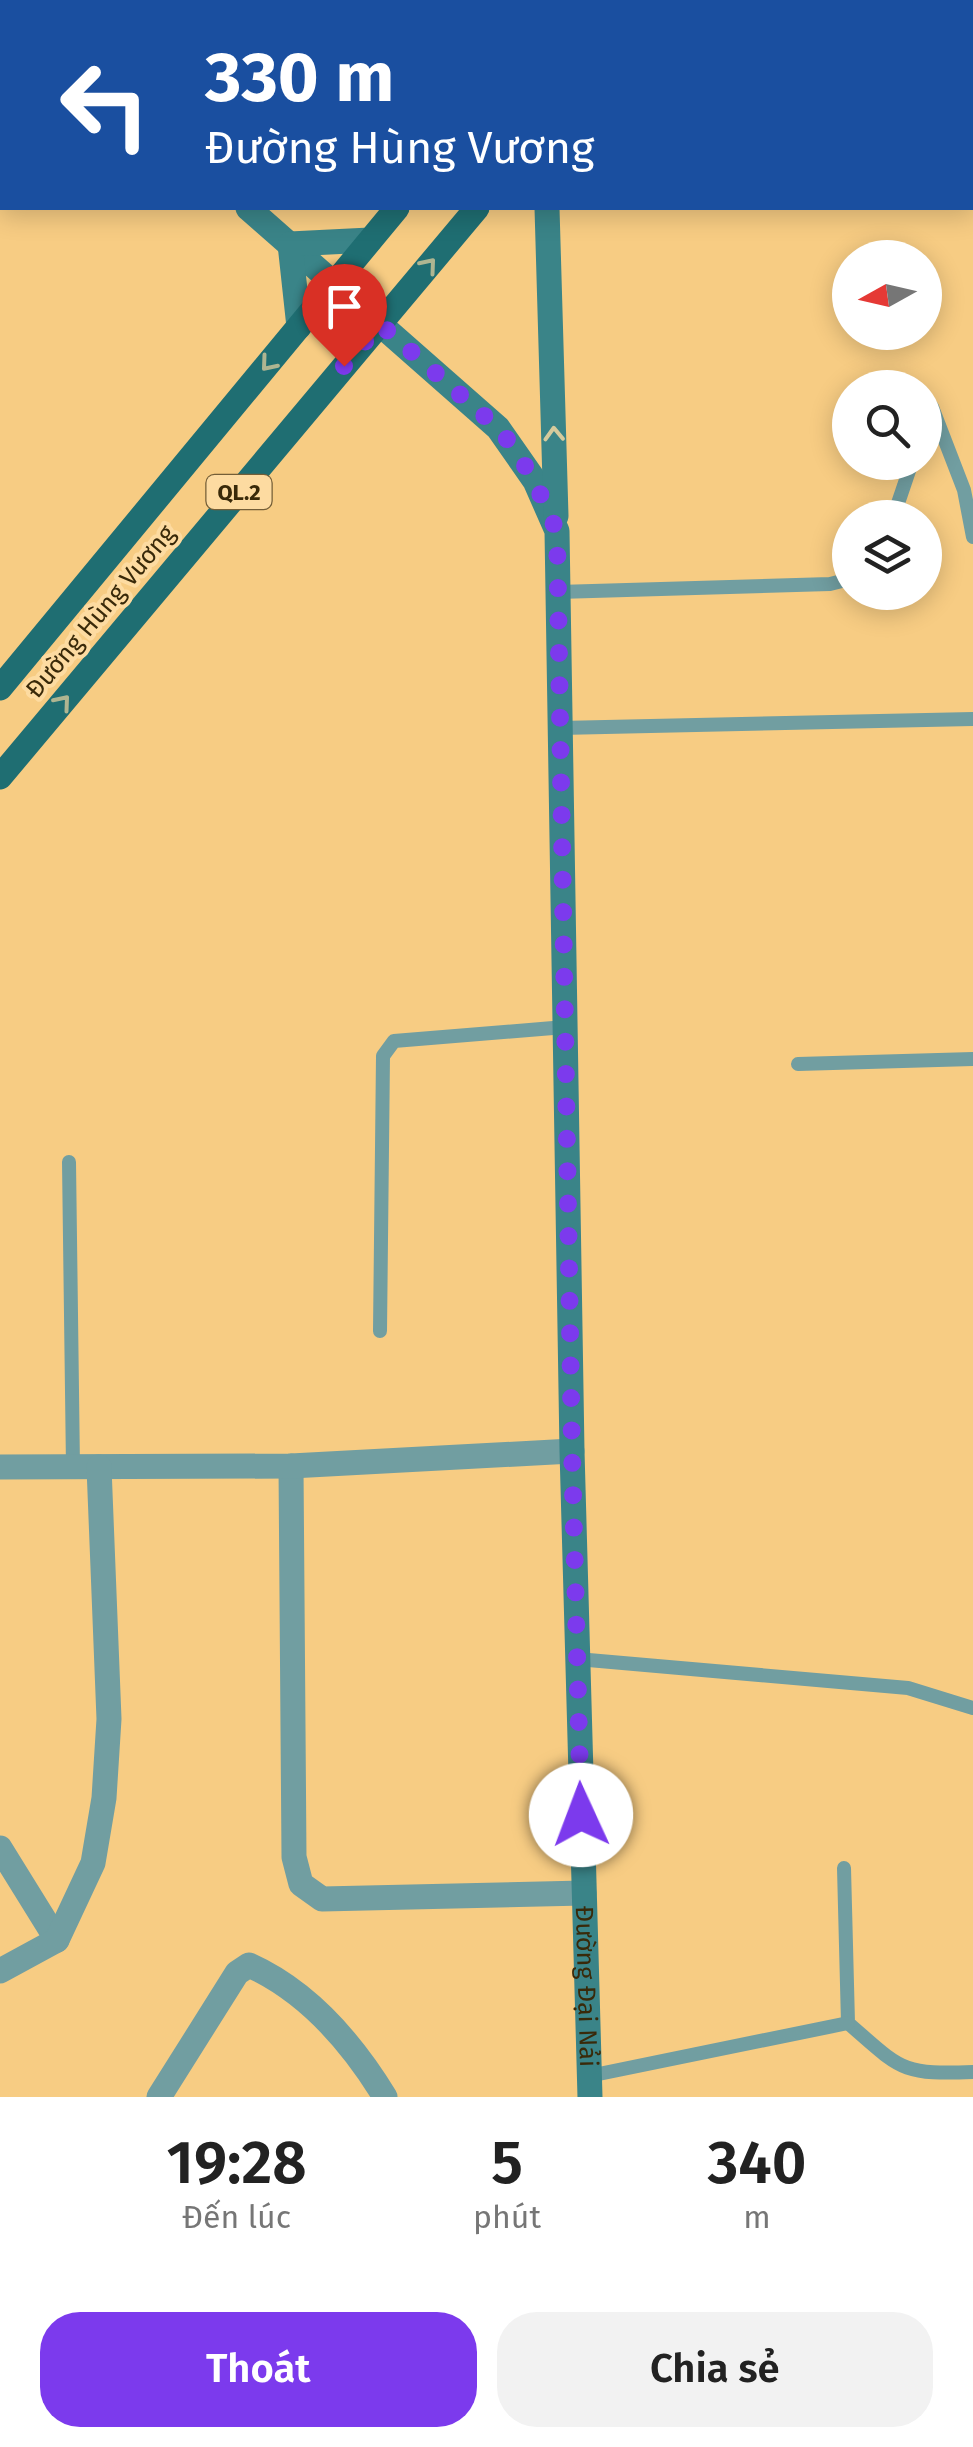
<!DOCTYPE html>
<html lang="vi">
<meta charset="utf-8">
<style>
:root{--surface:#fff;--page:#f2f2f2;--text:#222;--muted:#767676;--accent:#7c3aed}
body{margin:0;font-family:"Fira Sans",sans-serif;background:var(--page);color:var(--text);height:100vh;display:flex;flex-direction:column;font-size:38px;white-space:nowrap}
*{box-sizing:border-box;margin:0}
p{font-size:32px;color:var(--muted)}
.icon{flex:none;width:55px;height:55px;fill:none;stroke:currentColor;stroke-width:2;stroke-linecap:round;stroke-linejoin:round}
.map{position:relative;height:2097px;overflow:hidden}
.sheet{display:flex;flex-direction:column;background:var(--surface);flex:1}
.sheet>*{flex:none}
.guide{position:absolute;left:0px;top:0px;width:975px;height:210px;box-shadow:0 5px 25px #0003;background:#1a4fa0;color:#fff;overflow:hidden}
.needle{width:65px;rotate:262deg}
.buttons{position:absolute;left:832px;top:240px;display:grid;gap:20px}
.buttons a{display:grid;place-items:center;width:110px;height:110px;border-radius:50%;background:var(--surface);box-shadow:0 5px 25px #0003;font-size:50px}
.pin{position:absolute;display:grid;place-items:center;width:85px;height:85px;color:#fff;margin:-102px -42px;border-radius:50% 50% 50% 0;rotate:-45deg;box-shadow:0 0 10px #0007}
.pin .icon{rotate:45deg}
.me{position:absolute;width:110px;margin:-55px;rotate:358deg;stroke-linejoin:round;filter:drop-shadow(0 0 8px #0008)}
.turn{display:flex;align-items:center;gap:35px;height:210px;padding:0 40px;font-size:45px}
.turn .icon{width:130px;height:130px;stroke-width:2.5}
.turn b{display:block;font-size:70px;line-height:85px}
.eta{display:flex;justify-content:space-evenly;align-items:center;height:170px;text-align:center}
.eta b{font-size:60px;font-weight:600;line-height:70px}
.primary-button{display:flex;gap:20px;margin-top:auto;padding:20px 40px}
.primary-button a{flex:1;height:115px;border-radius:40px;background:var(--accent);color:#fff;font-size:40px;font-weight:600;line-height:115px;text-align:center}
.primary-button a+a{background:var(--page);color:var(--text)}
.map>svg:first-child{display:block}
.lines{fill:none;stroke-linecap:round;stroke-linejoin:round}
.lane{stroke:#719ea1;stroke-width:14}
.street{stroke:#719ea1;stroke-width:25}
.secondary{stroke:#3a8488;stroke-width:25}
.primary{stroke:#1f6e72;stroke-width:25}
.oneway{stroke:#afb591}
.oneway2{stroke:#d6ca9c}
.route{stroke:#7c3aed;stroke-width:18;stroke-dasharray:0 32.4}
.labels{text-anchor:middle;stroke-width:8;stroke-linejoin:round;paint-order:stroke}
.shield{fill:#fddba1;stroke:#745e37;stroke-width:2.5}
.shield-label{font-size:22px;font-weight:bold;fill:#392909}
.street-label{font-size:25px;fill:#392909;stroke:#fddba1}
</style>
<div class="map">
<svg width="973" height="2097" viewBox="0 0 973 2097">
<rect width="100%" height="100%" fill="#f7cc83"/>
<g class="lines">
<g class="lane">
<path d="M925,427L932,407L964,490L973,537"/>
<path d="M893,518L912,462"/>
<path d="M558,592L830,584L850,579"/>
<path d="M560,728L973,719"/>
<path d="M798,1064L973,1059"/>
<path d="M69,1162L73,1467"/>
<path d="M380,1331L383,1056L394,1041L565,1027"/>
<path d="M577,1659L908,1688L973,1708"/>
<path d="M844,1868L848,2023C901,2069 900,2075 973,2072"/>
<path d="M589,2076L848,2023"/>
</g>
<g class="street">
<path d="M427,0L430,2"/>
<path d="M0,186L2,184"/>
<path d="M291,1466L294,1857L301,1884L322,1899L584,1893"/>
<path d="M0,1467L291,1466L572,1451"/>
<path d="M0,1848L57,1940"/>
<path d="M0,1971L57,1940L93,1863L104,1798L109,1719L99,1467"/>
<path d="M159,2097L237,1973L249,1965C309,1992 352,2043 385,2097"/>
</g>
<g class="secondary">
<path d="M8,0L11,2"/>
<path id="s1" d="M248,208L498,428L535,481L557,531L572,1451L590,2097"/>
<path d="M547,208L556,516"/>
<path d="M299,327L290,244L370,240"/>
</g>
<g class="primary">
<path d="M568,2L570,0"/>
<path d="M647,2L649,0"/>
<path d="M0,688L397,208"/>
<path d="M0,777L477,208"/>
</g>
</g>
<defs><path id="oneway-chevron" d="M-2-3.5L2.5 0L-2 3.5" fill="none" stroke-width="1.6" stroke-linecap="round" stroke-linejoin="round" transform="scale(2.5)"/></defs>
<g class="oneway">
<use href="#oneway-chevron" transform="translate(429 265) rotate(-50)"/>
<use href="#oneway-chevron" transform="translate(268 364) rotate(130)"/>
<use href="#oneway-chevron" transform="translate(63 702) rotate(-50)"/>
</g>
<use class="oneway2" href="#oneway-chevron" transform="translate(554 434) rotate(-92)"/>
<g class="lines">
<path class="route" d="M344,366L380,324L498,428C525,460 541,493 557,532L572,1451L581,1815"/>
</g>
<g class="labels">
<rect class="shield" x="206.5" y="475" width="65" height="34" rx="8"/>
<g class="shield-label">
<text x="239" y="500">QL.2</text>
</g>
<g class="street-label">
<text transform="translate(100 611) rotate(-50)" y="9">Đường Hùng Vương</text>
<text dy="9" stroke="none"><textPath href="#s1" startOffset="1908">Đường Đại Nải</textPath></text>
</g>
</g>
</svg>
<div class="buttons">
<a><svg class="needle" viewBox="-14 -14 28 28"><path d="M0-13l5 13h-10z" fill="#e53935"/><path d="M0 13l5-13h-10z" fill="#767676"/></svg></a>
<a><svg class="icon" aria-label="search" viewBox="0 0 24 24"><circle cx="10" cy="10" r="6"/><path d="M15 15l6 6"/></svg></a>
<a><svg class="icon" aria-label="layers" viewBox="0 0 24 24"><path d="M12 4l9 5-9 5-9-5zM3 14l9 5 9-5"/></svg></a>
</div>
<div class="pin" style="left:344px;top:366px;background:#d93025"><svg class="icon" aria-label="arrive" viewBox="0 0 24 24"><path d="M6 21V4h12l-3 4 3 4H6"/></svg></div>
<svg class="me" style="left:581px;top:1815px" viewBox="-20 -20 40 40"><circle r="19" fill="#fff"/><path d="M0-13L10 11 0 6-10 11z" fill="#7c3aed"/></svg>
<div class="guide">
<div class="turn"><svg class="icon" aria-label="left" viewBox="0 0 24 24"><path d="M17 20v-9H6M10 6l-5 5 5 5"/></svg><div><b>330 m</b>Đường Hùng Vương</div></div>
</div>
</div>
<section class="sheet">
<div class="eta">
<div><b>19:28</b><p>Đến lúc</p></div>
<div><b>5</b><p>phút</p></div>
<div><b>340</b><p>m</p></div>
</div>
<div class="primary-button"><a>Thoát</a><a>Chia sẻ</a></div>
</section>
